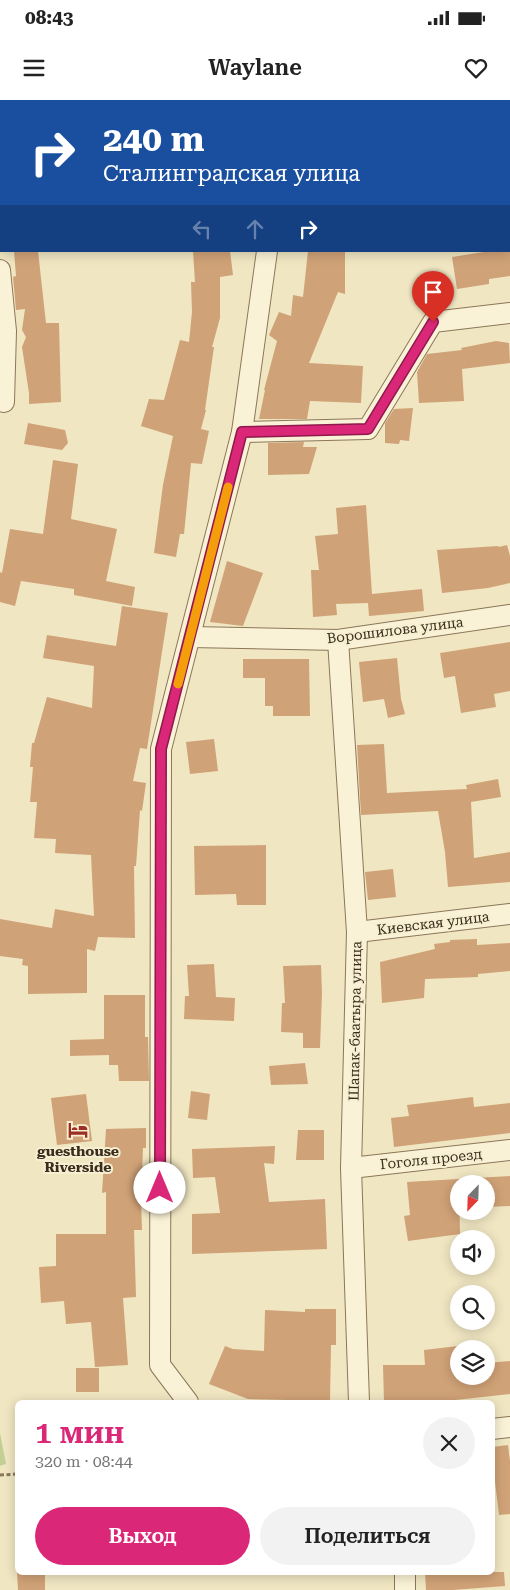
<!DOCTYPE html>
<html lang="ru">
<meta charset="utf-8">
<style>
:root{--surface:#fff;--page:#f2f2f2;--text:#222;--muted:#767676;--accent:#db2777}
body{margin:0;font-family:"Roboto Serif",serif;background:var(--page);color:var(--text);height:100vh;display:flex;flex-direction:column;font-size:19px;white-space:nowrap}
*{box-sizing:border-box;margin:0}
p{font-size:16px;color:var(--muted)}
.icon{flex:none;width:28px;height:28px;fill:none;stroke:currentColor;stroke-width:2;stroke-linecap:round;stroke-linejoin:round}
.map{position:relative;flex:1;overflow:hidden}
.panel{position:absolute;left:15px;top:1300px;width:480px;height:175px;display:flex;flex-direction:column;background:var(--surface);border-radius:8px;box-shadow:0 2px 12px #0003}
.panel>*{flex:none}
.banner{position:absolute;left:0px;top:0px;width:510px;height:152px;box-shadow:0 2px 12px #0003;background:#1a4fa0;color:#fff;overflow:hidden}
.needle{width:32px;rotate:203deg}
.buttons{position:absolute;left:450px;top:1075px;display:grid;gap:10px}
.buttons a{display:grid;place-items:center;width:45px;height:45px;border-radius:50%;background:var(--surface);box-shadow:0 2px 12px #0003;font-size:25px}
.pin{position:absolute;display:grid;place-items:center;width:42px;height:42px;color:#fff;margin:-51px -21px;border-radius:50% 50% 50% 0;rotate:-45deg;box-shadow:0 0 5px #0007}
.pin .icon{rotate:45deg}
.me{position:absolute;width:55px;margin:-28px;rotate:0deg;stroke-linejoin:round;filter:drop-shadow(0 0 4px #0008)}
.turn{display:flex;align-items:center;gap:18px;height:105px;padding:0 20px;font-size:22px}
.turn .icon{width:65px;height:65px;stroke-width:2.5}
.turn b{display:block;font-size:35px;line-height:42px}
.lanes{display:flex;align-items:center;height:48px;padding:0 20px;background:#0003;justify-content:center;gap:25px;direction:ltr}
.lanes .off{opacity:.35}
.round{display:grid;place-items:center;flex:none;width:52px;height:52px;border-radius:26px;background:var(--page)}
.headline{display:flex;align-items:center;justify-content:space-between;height:85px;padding:0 20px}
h1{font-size:30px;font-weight:600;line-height:38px;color:var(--accent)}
.action{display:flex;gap:10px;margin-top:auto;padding:10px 20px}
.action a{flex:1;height:58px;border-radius:30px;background:var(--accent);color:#fff;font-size:20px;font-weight:600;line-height:58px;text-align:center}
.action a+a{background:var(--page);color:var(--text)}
.status{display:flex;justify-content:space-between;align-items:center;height:35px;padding:0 25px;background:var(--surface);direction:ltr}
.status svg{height:14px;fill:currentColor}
header{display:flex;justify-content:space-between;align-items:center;height:65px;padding:0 20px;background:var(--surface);font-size:22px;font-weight:600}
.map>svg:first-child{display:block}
.green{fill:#c4cf96}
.building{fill:#d0a277}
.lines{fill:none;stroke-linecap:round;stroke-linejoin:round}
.street-casing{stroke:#8b7759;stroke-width:22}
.path{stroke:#8b7759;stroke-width:3;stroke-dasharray:4 2.5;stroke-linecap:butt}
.street{stroke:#faf2d6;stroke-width:20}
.route-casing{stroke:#8e194d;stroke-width:12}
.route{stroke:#db2777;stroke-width:9}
.slow{stroke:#f59e0b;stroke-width:9}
.labels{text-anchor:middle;stroke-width:4;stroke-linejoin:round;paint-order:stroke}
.street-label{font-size:14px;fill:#3a2d1d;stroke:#f7efd2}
.poi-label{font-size:14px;font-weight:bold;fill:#3a2d1d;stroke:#f7efd2}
</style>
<div class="status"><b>08:43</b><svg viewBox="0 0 49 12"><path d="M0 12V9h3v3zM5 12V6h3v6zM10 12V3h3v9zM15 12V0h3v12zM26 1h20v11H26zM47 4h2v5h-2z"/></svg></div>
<header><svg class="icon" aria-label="menu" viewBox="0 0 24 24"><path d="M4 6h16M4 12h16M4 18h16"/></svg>Waylane<svg class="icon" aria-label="heart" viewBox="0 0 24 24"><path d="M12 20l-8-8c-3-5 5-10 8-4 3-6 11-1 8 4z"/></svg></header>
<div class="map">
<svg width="510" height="1490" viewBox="0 0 510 1490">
<rect width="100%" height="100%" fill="#f0e6c2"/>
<path class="green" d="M0,1333L6,1364L0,1366Z"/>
<g class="building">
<path d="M509,148H510V176L489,179V184L457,189L452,157L490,151H509Z"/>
<path d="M14,151H38L46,223H59L61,302L29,304V293L22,247L26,237L22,230L25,209L16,210L13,177L16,176Z"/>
<path d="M193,151H230L233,175L220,177V218L212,247H214L205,310H206L201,329L209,331L202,364L191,363L184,434H180L176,457L154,453L163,385L173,336L141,326L149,299L164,300L180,240L189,242L192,212L191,182H195Z"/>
<path d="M308,151H345V194L338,192L309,263L363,266L361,303L310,301L307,319H259L265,290H264L277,241L269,235L279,212L291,216L293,195L303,197Z"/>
<path d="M496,241L509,243L510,263L462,269L464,301L419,303L417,272L427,254L462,250L461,248Z"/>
<path d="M413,308L409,341L400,340L399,344L385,343V323L394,309Z"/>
<path d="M28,323L65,330L68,343L62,350L24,344Z"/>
<path d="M304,342L303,347H317L309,374L268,375V343Z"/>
<path d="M53,360L78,364L71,419L117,429L106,481L135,487L132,506L74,495V489L21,481L15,506L0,502V472L2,473L10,429L43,434Z"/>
<path d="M366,405L372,494L422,489L424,511L369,516L368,503L336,504L337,515L313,517L311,470H319L315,436L338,434L336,408Z"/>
<path d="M507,445L510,456V483L488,488L442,493L437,450L498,446L499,447Z"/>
<path d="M227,461L263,473L243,526L210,522Z"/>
<path d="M122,506L168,513L147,649L140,648L133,681L146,683L142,711L140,710L136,766H134L135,838L98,837L95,851L87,849V893L28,894V866L22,865L23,859L0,856V819L52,828L55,809L94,816L91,755L55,753L56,739L34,738L37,702H30L33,667H30L32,643H34L47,597L92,608L94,566L43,558L47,535L116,546Z"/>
<path d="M510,542V591L494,594L496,607L461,613L455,576L444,578L440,553Z"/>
<path d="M397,558L401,599L405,614L388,618L384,599L363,602L359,562Z"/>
<path d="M243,559H309L310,616H273V606H265V578H243Z"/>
<path d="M214,639L218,671L190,674L186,642Z"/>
<path d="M384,644L387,693L467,689L466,685L498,679L501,697L471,702L474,758L510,752V782L448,787L445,752L438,711L361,715L357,645Z"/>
<path d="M266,745V805H237L236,794L195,795L194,746Z"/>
<path d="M393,769L396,797L368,800L365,772Z"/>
<path d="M477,839V845L510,843V871L478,874V877L425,879L424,898L382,903L380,862L435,849L434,844L450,842V840Z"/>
<path d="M214,864L216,897L235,898L234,921L184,919L185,896H189L187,865Z"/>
<path d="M321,865L322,893L320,948H303V933L281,932L282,903H285L283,866Z"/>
<path d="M104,895H145V937H148L149,981H119L118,965H109V955L70,956V940L104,939Z"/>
<path d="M305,963L308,984L271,985L269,966Z"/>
<path d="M191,991L210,994L207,1020L188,1018Z"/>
<path d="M86,994L92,1041L57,1045L51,998Z"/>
<path d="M473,997L474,1007L510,1003V1033L394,1047L391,1018L409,1016L407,1005Z"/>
<path d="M146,1028V1048H143L141,1101L142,1130H134L136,1197L123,1198L128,1265L95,1267L91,1222L66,1224L64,1201L41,1203L39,1167L56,1166V1134H106V1092L102,1093L106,1029Z"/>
<path d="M298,1030H324V1060H296Z"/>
<path d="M275,1046L274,1064L264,1063L269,1102L325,1099L327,1149L192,1154V1114L220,1113L215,1077L193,1078L192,1049Z"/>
<path d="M510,1076V1106L486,1107V1084H459L460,1134L408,1141L404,1116L410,1115L407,1082Z"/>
<path d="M305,1209H336V1245H331L330,1301L248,1299L209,1284L225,1246L233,1249L264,1251L265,1210L305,1212Z"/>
<path d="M475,1244V1249H459V1276H486V1263L510,1261V1294L437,1302H384L383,1265H425L424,1250Z"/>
<rect x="76" y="1268" width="23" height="24"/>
<path d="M508,1345L510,1361V1414L499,1415L495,1382H492V1347Z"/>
<path d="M17,1472H45V1490H18Z"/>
<path d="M425,1472H504L505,1486L453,1490H426Z"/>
</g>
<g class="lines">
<defs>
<g id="street">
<path d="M258,0V1"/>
<path d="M462,1L472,0"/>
<path d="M0,170L6,231L4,302"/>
<path d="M242,332L368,329L433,222L510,213"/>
<path d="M190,537L338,540L510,515"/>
<path d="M338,540L357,832L351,1068L359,1302"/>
<path d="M357,832L510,814"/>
<path d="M351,1068L510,1050"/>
<path d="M188,1302L160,1265L161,649L242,332L267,151"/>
<path d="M492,1329L510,1327"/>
<path d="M405,1490V1472"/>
</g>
</defs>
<use href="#street" class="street-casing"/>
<path class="path" d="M0,1375L18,1374"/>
<use href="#street" class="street"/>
</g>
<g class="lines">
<defs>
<path id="route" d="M160,1088L161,649L242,332L368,329L433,222"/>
</defs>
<use href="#route" class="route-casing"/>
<use href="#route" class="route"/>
<path class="slow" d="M178,584L228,387"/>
</g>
<defs>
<symbol id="hotel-bare" viewBox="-9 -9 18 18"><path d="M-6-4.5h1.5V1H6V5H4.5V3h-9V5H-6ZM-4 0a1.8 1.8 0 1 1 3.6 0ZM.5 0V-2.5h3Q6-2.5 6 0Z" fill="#9d2e26" stroke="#f7efd2" stroke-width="2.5" paint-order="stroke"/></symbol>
</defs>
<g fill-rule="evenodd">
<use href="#hotel-bare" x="64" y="1016" width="28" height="28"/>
</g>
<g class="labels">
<g class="street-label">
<text transform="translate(395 530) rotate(-7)" y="5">Ворошилова улица</text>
<text transform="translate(433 823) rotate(-7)" y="5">Киевская улица</text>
<text transform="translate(355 921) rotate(-89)" y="5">Шапак-баатыра улица</text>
<text transform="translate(431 1059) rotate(-6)" y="5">Гоголя проезд</text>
</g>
<g class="poi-label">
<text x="78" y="1056">guesthouse<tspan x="78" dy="16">Riverside</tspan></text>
</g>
</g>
</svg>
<div class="buttons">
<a><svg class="needle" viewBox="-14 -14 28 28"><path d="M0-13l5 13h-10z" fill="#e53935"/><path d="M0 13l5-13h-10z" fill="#767676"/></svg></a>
<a><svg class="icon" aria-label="sound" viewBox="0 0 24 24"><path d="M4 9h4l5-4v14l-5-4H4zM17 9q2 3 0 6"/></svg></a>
<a><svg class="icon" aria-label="search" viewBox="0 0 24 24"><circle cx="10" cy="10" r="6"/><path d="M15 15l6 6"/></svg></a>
<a><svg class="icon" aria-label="layers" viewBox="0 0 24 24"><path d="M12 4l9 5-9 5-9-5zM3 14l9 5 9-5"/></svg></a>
</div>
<div class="pin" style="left:433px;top:222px;background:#d93025"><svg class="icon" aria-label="arrive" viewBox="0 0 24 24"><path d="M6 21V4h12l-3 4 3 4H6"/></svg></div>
<svg class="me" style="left:160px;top:1088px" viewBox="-20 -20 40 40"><circle r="19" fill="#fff"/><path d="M0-13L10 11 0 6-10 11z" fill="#db2777"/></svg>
<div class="banner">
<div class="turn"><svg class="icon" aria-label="right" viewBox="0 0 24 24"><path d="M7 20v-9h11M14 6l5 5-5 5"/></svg><div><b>240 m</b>Сталинградская улица</div></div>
<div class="lanes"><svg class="icon off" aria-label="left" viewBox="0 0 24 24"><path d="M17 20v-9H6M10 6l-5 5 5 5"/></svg><svg class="icon off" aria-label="ahead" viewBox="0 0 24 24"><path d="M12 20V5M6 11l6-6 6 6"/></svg><svg class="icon" aria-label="right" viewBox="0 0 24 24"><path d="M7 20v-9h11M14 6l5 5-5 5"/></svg></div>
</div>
<section class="panel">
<div class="headline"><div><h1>1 мин</h1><p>320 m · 08:44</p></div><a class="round"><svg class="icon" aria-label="close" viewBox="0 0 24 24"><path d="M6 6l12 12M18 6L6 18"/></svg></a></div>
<div class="action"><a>Выход</a><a>Поделиться</a></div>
</section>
</div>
